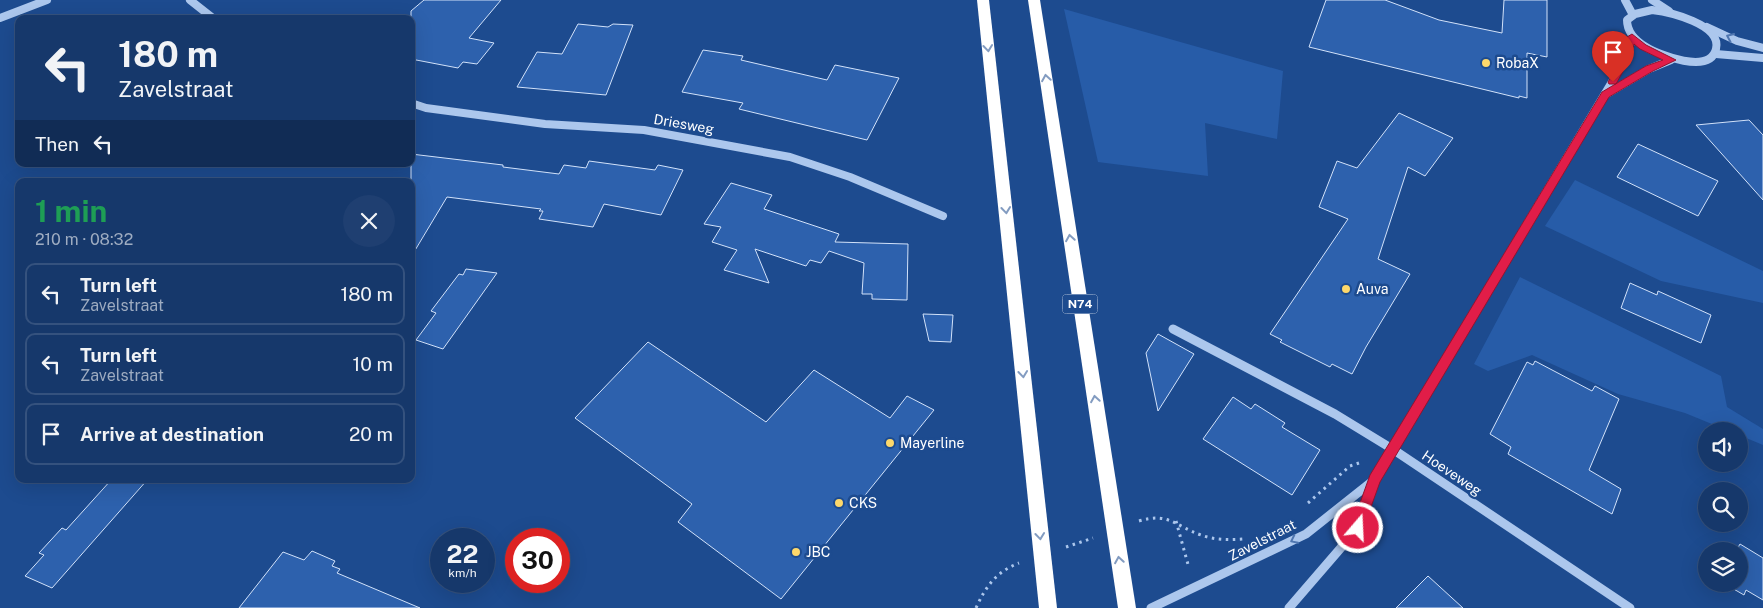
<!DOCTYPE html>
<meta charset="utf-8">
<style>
:root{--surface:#16386b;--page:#1f3f71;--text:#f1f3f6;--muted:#9eacc1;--line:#35527e}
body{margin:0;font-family:"Public Sans",sans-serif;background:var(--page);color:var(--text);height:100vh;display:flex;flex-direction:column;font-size:19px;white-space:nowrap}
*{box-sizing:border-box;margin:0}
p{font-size:16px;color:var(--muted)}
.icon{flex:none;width:28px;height:28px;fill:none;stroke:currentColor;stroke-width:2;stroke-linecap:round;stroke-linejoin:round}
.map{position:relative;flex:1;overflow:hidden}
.panel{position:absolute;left:15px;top:178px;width:400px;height:305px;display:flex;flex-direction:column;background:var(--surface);border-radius:10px;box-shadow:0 5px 20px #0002,0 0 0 1px var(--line)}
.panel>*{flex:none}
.guide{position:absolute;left:15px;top:15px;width:400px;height:152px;border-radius:10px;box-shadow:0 5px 20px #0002,0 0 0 1px var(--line);background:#16386b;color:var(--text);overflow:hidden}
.controls{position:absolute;left:1698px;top:422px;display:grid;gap:10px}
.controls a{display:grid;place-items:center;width:50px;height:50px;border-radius:50%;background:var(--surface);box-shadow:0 5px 20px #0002,0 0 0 1px var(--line);font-size:25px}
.speed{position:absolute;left:430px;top:528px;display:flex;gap:10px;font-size:25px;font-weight:700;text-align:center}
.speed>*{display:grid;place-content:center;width:65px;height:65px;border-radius:50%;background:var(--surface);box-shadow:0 5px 20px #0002,0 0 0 1px var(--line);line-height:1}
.speed small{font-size:12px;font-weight:400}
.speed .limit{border:8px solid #d22;background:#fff;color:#111}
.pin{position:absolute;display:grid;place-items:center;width:42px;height:42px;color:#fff;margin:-51px -21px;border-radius:50% 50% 50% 0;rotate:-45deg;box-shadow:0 0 5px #0007}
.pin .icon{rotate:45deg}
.me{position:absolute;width:55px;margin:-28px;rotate:19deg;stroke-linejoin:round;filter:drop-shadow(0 0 4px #0008)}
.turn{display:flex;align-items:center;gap:18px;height:105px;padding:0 20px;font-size:22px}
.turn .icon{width:65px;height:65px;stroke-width:2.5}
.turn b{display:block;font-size:35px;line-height:42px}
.then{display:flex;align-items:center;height:48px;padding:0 20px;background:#0003;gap:10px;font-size:19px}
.round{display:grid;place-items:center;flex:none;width:52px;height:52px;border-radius:26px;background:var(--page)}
.summary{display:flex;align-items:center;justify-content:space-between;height:85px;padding:0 20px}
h1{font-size:30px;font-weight:700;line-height:38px;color:#1e9e55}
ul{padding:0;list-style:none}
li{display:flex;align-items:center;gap:15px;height:62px;margin:0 10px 8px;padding:0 10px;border:2px solid var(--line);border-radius:10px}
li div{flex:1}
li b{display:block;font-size:19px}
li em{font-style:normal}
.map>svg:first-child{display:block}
.green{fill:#275ca8}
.building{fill:#2d61ad;stroke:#d2e2fa}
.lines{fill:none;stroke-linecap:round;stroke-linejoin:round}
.path{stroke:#acc7ed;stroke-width:3;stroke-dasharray:2.5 4.5;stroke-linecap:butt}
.minor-far1{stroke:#acc7ed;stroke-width:8}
.minor{stroke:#acc7ed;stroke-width:9}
.highway{fill:#fff;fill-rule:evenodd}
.oneway{stroke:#4f76b0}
.oneway2{stroke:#839cc1}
.route{fill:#e11d48;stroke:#92132f}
.poi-dot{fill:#fdd86b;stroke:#1d4b8f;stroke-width:2}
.labels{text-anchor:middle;stroke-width:5;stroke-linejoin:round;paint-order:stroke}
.shield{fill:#1d4b8f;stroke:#bbc9dd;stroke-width:1}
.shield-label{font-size:12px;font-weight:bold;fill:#fff}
.poi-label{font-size:14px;fill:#fff;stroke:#1d4b8f;text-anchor:start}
.street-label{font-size:14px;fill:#fff;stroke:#1d4b8f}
</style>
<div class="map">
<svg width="1763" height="608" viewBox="0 0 1763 608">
<rect width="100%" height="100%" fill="#1d4b8f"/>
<g class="green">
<path d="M1064,9L1283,71L1277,139L1205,123L1208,176L1098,162Z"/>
<path d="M1575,180L1763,271V303L1661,281L1545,226Z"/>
<path d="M1520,277L1721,376L1727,407L1763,429V445L1739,435V431H1729L1685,413L1618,394L1532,355L1488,371L1474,364Z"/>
</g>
<g class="building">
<path d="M424,0H501L469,38L494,43L477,64L463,62L458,68L411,59V11Z"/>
<path d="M1326,0H1385L1439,20L1502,33L1504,0H1547V57L1527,53V98L1519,96V98L1309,47Z"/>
<path d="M578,24L608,27L613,24L633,25L606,95L517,87L537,52L562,54Z"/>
<path d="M703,50L743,56L741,60L827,80L835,65L899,78L867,140L739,109L743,103L682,92Z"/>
<path d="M1399,113L1453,138L1425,176L1408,167L1378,259L1410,274L1366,347L1352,374L1332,364L1330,367L1280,342L1282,340L1270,334L1348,219L1319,207L1337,161L1357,168Z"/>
<path d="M1749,120L1763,135V200L1696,125Z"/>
<path d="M1638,144L1718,181L1698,216L1617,177Z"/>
<path d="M411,154L503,165V167L559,174L564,165L586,168L589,161L655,170L658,165L683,170L661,215L604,204L593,227L539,219L543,211H539L541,209L447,197L411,257Z"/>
<path d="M731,183L772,195L764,209L839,234L835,242L908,244L907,300L872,299V294H862L864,263L829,251L821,263L810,260L806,266L755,249L769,283L724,270L737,250L712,242L721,227L704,224Z"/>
<path d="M466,269L497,273L443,349L416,340L436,313L431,311L459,274L463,275Z"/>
<path d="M1630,283L1657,295L1658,291L1711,315L1701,343L1621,308Z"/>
<path d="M923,314L953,315L951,342L929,341Z"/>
<path d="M1158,334L1194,354L1158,411L1146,353Z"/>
<path d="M648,342L766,422L814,370L890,418L907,396L934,410L781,599L678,522L692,504L575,418Z"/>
<path d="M1535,361L1592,391L1595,386L1619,399L1589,470L1621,489L1612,514L1508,454L1511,447L1490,434L1527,362L1533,365Z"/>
<path d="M1233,397L1251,409L1255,404L1285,423L1282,427L1320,450L1292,495L1203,439Z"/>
<path d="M112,479H148L52,588L25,576L44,555L39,553L62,528L66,530Z"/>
<path d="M1740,544L1763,558V600L1746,590L1744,595L1725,584H1739V551H1736Z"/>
<path d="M312,551L335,561L332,566L340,569L337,573L420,608H239L283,552L304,560Z"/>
<path d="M1428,576L1463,608H1396Z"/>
</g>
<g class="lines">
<g class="path">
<path d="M1308,503L1350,466L1359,463"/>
<path d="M1139,521C1169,512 1175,526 1201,535C1214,540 1230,540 1244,539"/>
<path d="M1176,521L1189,568"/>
<path d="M1066,547L1093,538"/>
<path d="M976,608C986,586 996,572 1019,563"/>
</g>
<g class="minor-far1">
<path d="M190,0L214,19"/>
<path d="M1625,0L1633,15"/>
<path d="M1652,0L1669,11"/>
<path d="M1652,10C1669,12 1722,24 1716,49C1710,75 1659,55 1646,47C1636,41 1627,33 1627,20L1635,14Z"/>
<path d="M0,18L47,0"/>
<path d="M1707,27L1737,41L1763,48"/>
<path d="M1716,54L1763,58"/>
<path d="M1605,95L1649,69L1671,60"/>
<path d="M411,103L426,108L545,124L644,130L790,157L850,177L943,216"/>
<path d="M1500,269L1628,55L1632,37"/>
</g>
<g class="minor">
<path d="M1173,329L1335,414L1394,450L1630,608"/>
<path d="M1151,608L1306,534L1374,480"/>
<path d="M1289,608L1358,528L1374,479L1501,268"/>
</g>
<g class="highway">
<path d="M977,0H989L1057,608H1039Z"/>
<path d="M1028,0H1040L1136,608H1118Z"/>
</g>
</g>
<defs><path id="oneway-chevron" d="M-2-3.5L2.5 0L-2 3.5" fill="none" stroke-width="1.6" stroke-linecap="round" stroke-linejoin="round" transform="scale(1.25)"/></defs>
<g class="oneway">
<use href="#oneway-chevron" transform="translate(1730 37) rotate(-156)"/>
<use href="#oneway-chevron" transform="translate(1294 540) rotate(154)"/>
</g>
<g class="oneway2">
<use href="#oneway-chevron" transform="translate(988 48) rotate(84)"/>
<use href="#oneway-chevron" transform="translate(1046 78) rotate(-99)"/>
<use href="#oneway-chevron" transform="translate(1006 210) rotate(84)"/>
<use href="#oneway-chevron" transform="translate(1070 238) rotate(-99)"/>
<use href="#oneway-chevron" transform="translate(1023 374) rotate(84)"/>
<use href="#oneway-chevron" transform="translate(1095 399) rotate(-99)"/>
<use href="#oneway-chevron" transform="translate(1040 536) rotate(84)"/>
<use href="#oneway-chevron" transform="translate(1119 560) rotate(-99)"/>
</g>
<path class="route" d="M1632,34L1646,45L1676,60L1653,71L1609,97L1380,482L1362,532L1358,534L1353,532L1351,528L1370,475L1602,92L1646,66L1663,60L1640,49L1634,44L1632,55L1616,84H1609L1608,82L1623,55L1627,37Z"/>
<g class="poi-dot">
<circle cx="1486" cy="63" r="5"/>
<circle cx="1346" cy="289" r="5"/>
<circle cx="890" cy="443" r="5"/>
<circle cx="839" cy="503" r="5"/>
<circle cx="796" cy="552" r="5"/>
</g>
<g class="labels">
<rect class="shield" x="1062.5" y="294.5" width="35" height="19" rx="4"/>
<g class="shield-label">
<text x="1080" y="308">N74</text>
</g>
<g class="poi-label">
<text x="1496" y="68">RobaX</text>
<text x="1356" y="294">Auva</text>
<text x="900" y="448">Mayerline</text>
<text x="849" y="508">CKS</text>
<text x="806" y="557">JBC</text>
</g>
<g class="street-label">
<text transform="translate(684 124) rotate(10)" y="5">Driesweg</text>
<text transform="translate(1452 473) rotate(34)" y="5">Hoeveweg</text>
<text transform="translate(1262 540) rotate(-27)" y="5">Zavelstraat</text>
</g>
</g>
</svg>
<div class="controls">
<a><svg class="icon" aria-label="sound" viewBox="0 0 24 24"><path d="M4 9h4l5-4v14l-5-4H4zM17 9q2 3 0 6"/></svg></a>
<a><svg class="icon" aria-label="search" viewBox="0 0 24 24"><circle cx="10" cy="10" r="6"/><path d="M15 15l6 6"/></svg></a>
<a><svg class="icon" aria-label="layers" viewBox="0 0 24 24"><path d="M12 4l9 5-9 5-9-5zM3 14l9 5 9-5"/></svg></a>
</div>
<div class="speed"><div>22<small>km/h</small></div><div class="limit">30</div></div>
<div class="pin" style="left:1613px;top:82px;background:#d93025"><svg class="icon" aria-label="arrive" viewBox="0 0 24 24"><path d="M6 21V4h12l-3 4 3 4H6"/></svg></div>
<svg class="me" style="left:1358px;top:528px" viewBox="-20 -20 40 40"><circle r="17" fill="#e11d48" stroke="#fff" stroke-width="3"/><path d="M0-11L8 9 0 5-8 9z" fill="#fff"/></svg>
<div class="guide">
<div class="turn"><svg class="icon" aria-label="left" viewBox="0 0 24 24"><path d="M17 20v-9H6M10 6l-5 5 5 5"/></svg><div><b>180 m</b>Zavelstraat</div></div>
<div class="then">Then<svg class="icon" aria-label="left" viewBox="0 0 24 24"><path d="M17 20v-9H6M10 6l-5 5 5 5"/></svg></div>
</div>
<section class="panel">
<div class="summary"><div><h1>1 min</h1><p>210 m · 08:32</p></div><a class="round"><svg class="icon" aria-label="close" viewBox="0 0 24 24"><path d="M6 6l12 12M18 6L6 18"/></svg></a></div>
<ul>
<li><svg class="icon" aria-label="left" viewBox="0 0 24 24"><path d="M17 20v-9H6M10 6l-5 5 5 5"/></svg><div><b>Turn left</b><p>Zavelstraat</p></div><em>180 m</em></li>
<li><svg class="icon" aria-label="left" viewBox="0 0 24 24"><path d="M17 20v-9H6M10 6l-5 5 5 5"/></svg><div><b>Turn left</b><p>Zavelstraat</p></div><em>10 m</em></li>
<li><svg class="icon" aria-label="arrive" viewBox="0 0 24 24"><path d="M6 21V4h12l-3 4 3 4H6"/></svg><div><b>Arrive at destination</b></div><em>20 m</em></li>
</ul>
</section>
</div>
